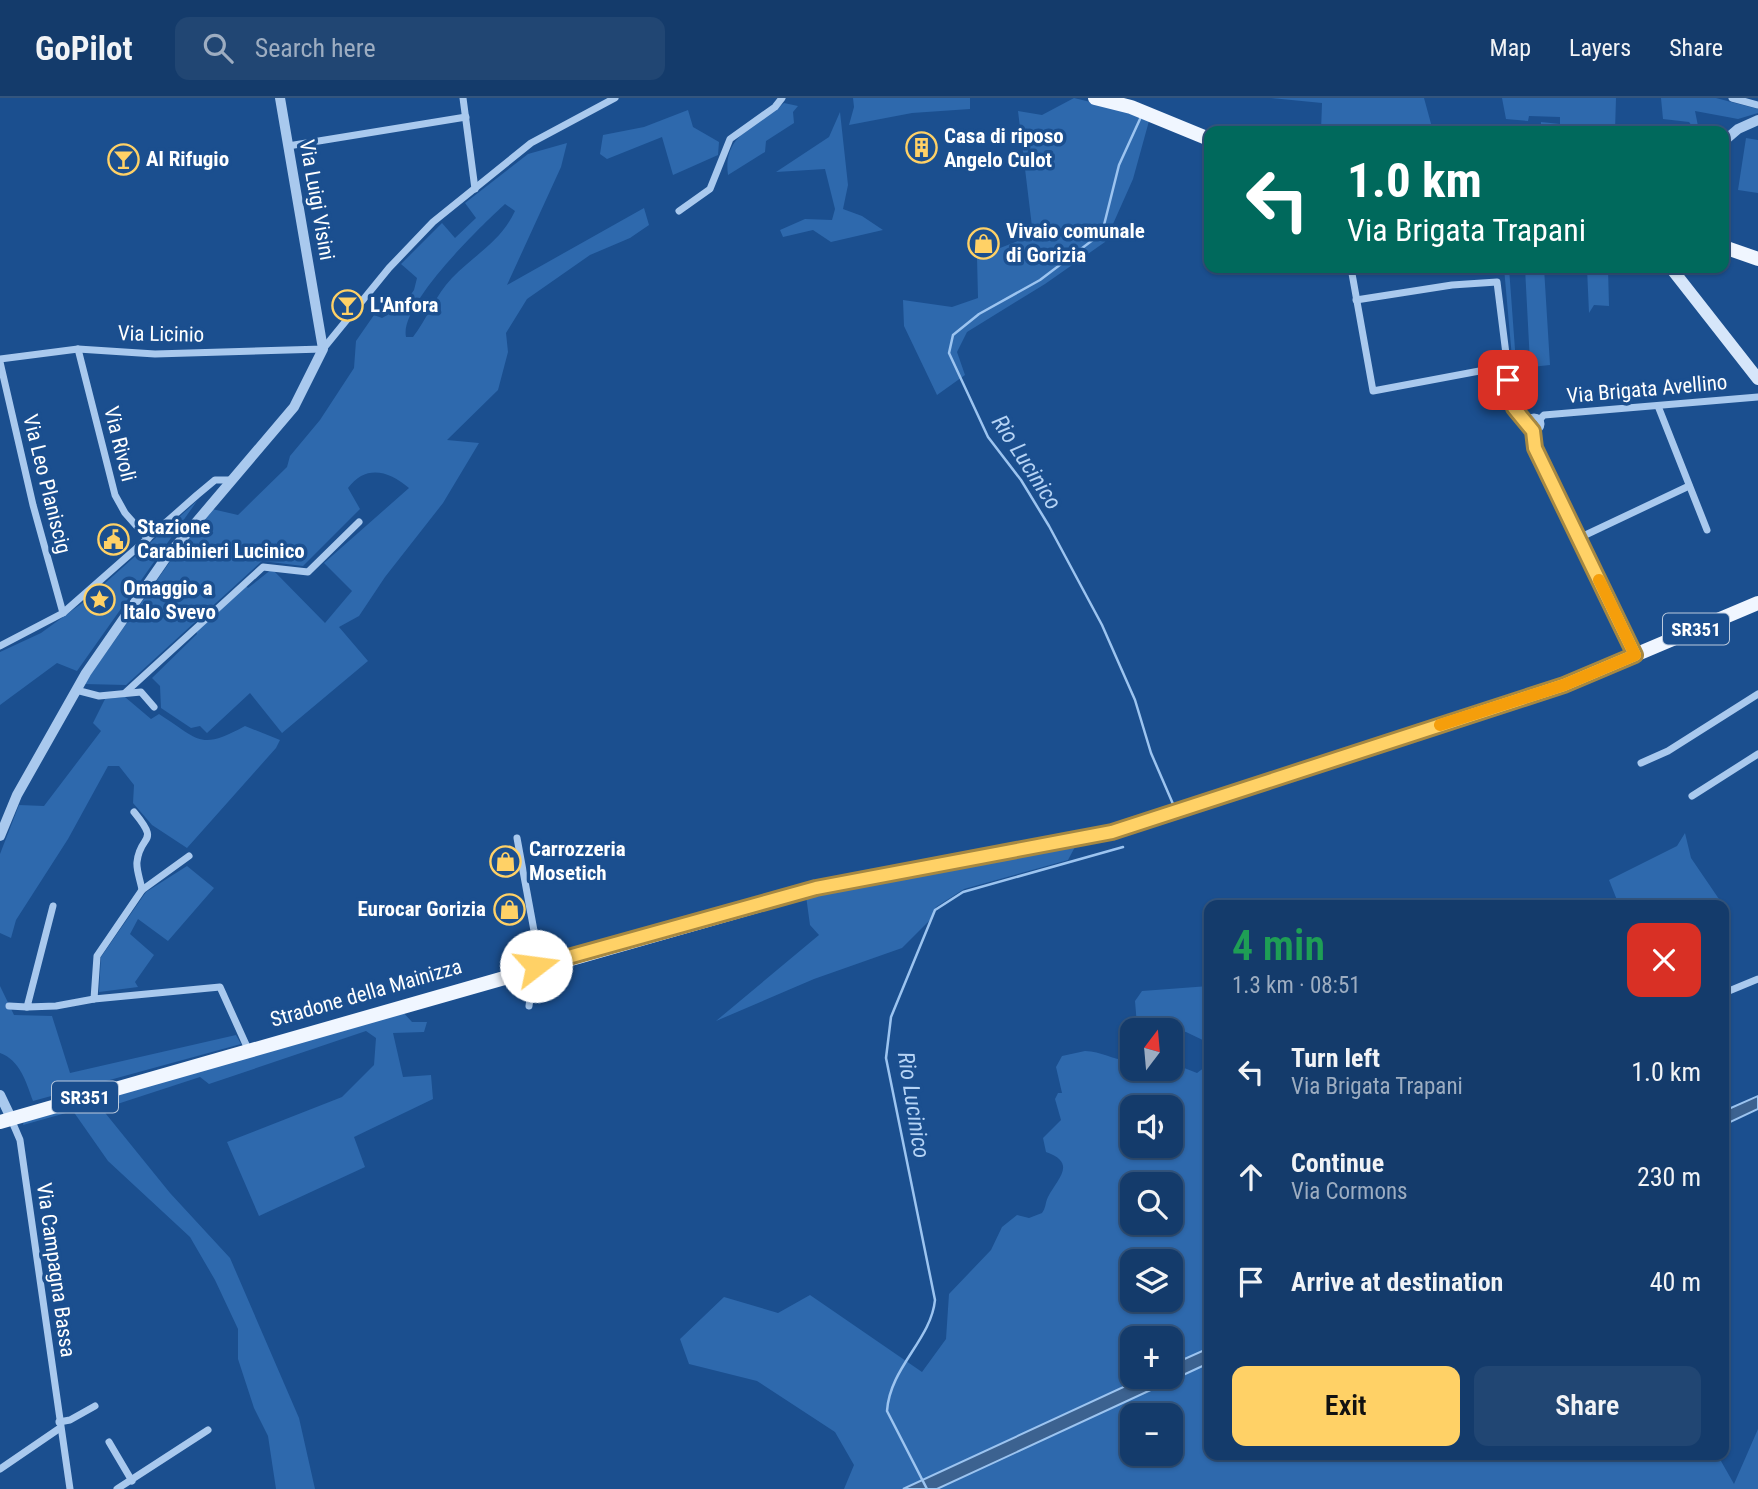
<!DOCTYPE html>
<meta charset="utf-8">
<style>
:root{--surface:#143b6b;--page:#214673;--text:#f1f3f6;--muted:#9dadc1;--line:#33557e;--accent:#ffd166}
body{margin:0;font-family:"Roboto Condensed",sans-serif;background:var(--page);color:var(--text);height:100vh;display:flex;flex-direction:column;font-size:26px;white-space:nowrap}
*{box-sizing:border-box;margin:0}
p{font-size:23px;color:var(--muted)}
.icon{flex:none;width:38px;height:38px;fill:none;stroke:currentColor;stroke-width:2;stroke-linecap:round;stroke-linejoin:round}
.map{position:relative;flex:1;overflow:hidden}
.details{position:absolute;left:1204px;top:802px;width:525px;height:560px;display:flex;flex-direction:column;background:var(--surface);border-radius:14px;box-shadow:0 2px 5px #0004,0 0 0 2px var(--line)}
.details>*{flex:none}
.banner{position:absolute;left:1204px;top:28px;width:525px;height:147px;border-radius:14px;box-shadow:0 2px 5px #0004,0 0 0 2px var(--line);background:#00695c;color:#fff;overflow:hidden}
.needle{width:46px;rotate:16deg}
.buttons{position:absolute;left:1120px;top:920px;display:grid;gap:14px}
.buttons a{display:grid;place-items:center;width:63px;height:63px;border-radius:14px;background:var(--surface);box-shadow:0 2px 5px #0004,0 0 0 2px var(--line);font-size:35px}
.pin{position:absolute;display:grid;place-items:center;width:60px;height:60px;color:#fff;margin:-30px;border-radius:14px;box-shadow:0 4px 10px #0006}
.me{position:absolute;width:77px;margin:-38px;rotate:75deg;stroke-linejoin:round;filter:drop-shadow(0 0 5px #0008)}
.turn{display:flex;align-items:center;gap:24px;height:147px;padding:0 28px;font-size:32px}
.turn .icon{width:91px;height:91px;stroke-width:2.5}
.turn b{display:block;font-size:49px;line-height:60px}
.round{display:grid;place-items:center;flex:none;width:74px;height:74px;border-radius:14px;background:var(--page)}
.summary{display:flex;align-items:center;justify-content:space-between;height:119px;padding:0 28px}
h1{font-size:42px;font-weight:600;line-height:52px;color:#1e9e55}
.button{display:flex;gap:14px;margin-top:auto;padding:14px 28px}
.button a{flex:1;height:80px;border-radius:14px;background:var(--accent);color:#111;font-size:28px;font-weight:600;line-height:80px;text-align:center}
.button a+a{background:var(--page);color:var(--text)}
ul{padding:0;list-style:none}
li{display:flex;align-items:center;gap:21px;height:105px;padding:0 28px}
li div{flex:1}
li b{display:block;font-size:26px}
li em{font-style:normal}
header{display:flex;align-items:center;gap:42px;box-sizing:border-box;height:98px;padding:0 35px;background:var(--surface);border-bottom:2px solid var(--line)}
header strong{font-size:33px}
nav{display:flex;gap:38px;margin-inline-start:auto;font-size:24px}
.search{width:490px;height:63px;background:var(--page);display:flex;align-items:center;gap:18px;box-sizing:border-box;padding:0 24px;border-radius:14px;color:var(--muted);font-size:26px}
.map>svg:first-child{display:block}
.green{fill:#2e69ad;fill-rule:evenodd}
.water{fill:#3c6290;stroke:#9cc4f0;stroke-width:2}
.lines{fill:none;stroke-linecap:round;stroke-linejoin:round}
.stream{stroke:#9cc4f0;stroke-width:2.5}
.minor{stroke:#a9c9ee;stroke-width:7}
.tertiary{stroke:#a9c9ee;stroke-width:10}
.secondary{stroke:#d6e6fa;stroke-width:12}
.primary{stroke:#f0f6ff;stroke-width:14}
.route-casing{stroke:#a68842;stroke-width:18}
.route{stroke:#ffd166;stroke-width:12}
.slow{stroke:#f59e0b;stroke-width:12}
.labels{text-anchor:middle;stroke-width:7;stroke-linejoin:round;paint-order:stroke}
.shield{fill:#1b4f8f;stroke:#bbcadd;stroke-width:2}
.shield-label{font-size:19px;font-weight:bold;fill:#fff}
.poi-label{font-size:21px;font-weight:bold;fill:#fff;stroke:#1b4f8f;text-anchor:start}
.street-label{font-size:21px;fill:#fff;stroke:#1b4f8f}
.water-label{font-size:23px;font-style:italic;fill:#b5d3f5;stroke:#1b4f8f}
</style>
<header>
<strong>GoPilot</strong>
<div class="search"><svg class="icon" aria-label="search" viewBox="0 0 24 24"><circle cx="10" cy="10" r="6"/><path d="M15 15l6 6"/></svg>Search here</div>
<nav><a>Map</a><a>Layers</a><a>Share</a></nav>
</header>
<div class="map">
<svg width="1758" height="1391" viewBox="0 0 1758 1391">
<rect width="100%" height="100%" fill="#1b4f8f"/>
<g class="green">
<path d="M853,0H970V11L912,15L849,27L854,9Z"/>
<path d="M1074,0L1128,13L1149,23L1133,81L1105,144L1045,186L967,234L957,254L965,277L937,297L904,228L903,202L952,209L978,200L977,159L1033,137L1018,13L1042,17Z"/>
<path d="M1271,0H1424L1433,33L1385,27L1382,33H1321L1322,5Z"/>
<path d="M1502,0H1616L1615,33H1541V24L1560,26V19L1529,18L1528,23L1506,21Z"/>
<path d="M1661,0H1716L1758,11V15L1738,21L1695,13L1699,33H1696L1689,24L1663,21Z"/>
<path d="M784,5L798,8L793,14L794,25L766,43L765,54L728,77C722,35 759,29 784,5Z"/>
<path d="M688,12L693,29L719,44L718,57L673,77L662,39L607,61L600,56L603,37L644,29Z"/>
<path d="M840,14L848,87L843,111L862,118L883,132L831,144L813,132L783,139L780,132L805,121L832,122L835,111L825,71L776,74L829,39Z"/>
<path d="M1746,40L1758,42V95L1738,92Z"/>
<path d="M567,45L561,69L507,187L644,110L649,127L630,140L590,157L527,201L506,235L508,254L498,292L447,342L479,345L443,405L385,479L359,518L339,529L368,563L282,635L250,595L207,635L200,628L191,630L161,610L160,588L152,580L197,536L196,533L245,487L248,490L272,471L325,525L352,493L324,465L409,390C389,373 366,366 348,390L360,411L303,468L262,463L126,587L84,586L195,428L212,411L238,417L287,369L290,358L320,322L354,270L356,243L374,217L382,220L403,208L414,192L417,180L401,166L442,125L455,140L476,120L465,105L528,56ZM505,106L515,113C500,145 476,155 452,180C436,196 427,221 413,239H406C399,207 481,128 505,106Z"/>
<path d="M1504,170H1509L1516,265H1530L1525,170H1544L1550,267L1513,271Z"/>
<path d="M1587,170H1608L1609,208L1594,207L1589,215Z"/>
<path d="M197,403L77,573L57,565L0,607V554L41,535L85,503Z"/>
<path d="M125,599L151,621L159,616C200,642 199,653 245,628L280,642L276,650L187,750L152,727L133,705L134,687L119,668H108L68,741L16,822L11,840L0,835V756L19,707L44,708L101,633L93,625L105,601Z"/>
<path d="M1685,735L1691,760L1721,804L1704,807H1619L1609,782L1677,748Z"/>
<path d="M1076,747L1068,762L964,791L936,809L930,822L902,850L814,881L716,923L819,837L810,827L806,798Z"/>
<path d="M187,768L214,790L168,843L138,821L130,836L154,857L135,884L138,889L99,894L101,859L146,794Z"/>
<path d="M0,888L14,917L52,918L70,975L236,937L241,946L33,1003C26,984 20,962 0,955Z"/>
<path d="M1209,888V945L1186,934L1137,927L1135,903L1142,893Z"/>
<path d="M401,912L412,924H427L424,934L393,935L403,979L431,977L433,1001L354,1039L365,1069L259,1118L227,1044L342,999L374,967L376,940L366,933L209,986L200,979L102,1011L170,1095L230,1160L299,1320L315,1391H276L268,1338L254,1310L238,1261V1231L215,1182L190,1139L108,1063L73,1013L23,1027L25,1019Z"/>
<path d="M1085,953C1103,953 1114,964 1132,962V971H1171V966H1174L1197,975L1209,966V1250L1171,1267V1241H1132V1279H1145L903,1391H844L854,1367L835,1334L757,1283L689,1266L680,1241L724,1199L778,1215L810,1197L922,1274L946,1241L949,1196L991,1152L1002,1129L1017,1117L1029,1120L1042,1115C1046,1110 1045,1105 1048,1099C1057,1081 1078,1065 1046,1054L1043,1040L1061,1022L1055,1001L1058,995H1062L1056,969L1062,958ZM1132,1010H1171V1048H1132ZM1132,1087H1171V1125H1132ZM1132,1164H1171V1202H1132Z"/>
<path d="M1209,1265V1356H1717L1734,1386L1758,1331V1391H937ZM1132,1318H1171V1356H1132Z"/>
</g>
<g class="water">
<path d="M1758,998V1011L1724,1027V1013Z"/>
<path d="M1209,1250V1265L937,1391H903L1145,1279H1171V1267Z"/>
</g>
<g class="lines">
<g class="stream">
<path d="M1140,21L1119,67L1102,135L1040,182L979,216L953,237L949,255L988,339L1021,382L1049,428L1102,527L1135,602L1151,655L1173,706"/>
<path d="M927,1391L887,1313C890,1269 931,1242 935,1202L886,960L891,919L935,812L963,794L1123,749"/>
</g>
<g class="minor">
<path d="M463,0L475,91"/>
<path d="M1732,0L1758,7"/>
<path d="M288,48L466,19"/>
<path d="M679,113L710,91L730,41L775,9L782,0"/>
<path d="M1351,170L1373,293L1506,268"/>
<path d="M1356,202L1452,187L1497,184L1511,296L1514,310L1527,322"/>
<path d="M78,251L115,397L125,415L148,441"/>
<path d="M0,261L78,251L155,256L323,251L389,170L433,124L531,45L615,0"/>
<path d="M0,264L33,407L63,515"/>
<path d="M1658,308L1707,432"/>
<circle cx="1534" cy="326" r="7"/>
<path d="M1540,321L1544,317L1758,299"/>
<path d="M1533,333L1535,350L1635,557"/>
<path d="M1579,440L1689,388"/>
<path d="M0,548L63,515L197,397L215,382H231"/>
<path d="M76,592L99,598L141,594L154,609"/>
<path d="M126,594L263,469L308,474L359,424"/>
<path d="M1641,665L1668,653L1758,596"/>
<path d="M1692,698L1758,656"/>
<path d="M134,714C161,747 140,735 137,764C136,772 141,784 142,792L97,858L94,901L220,889L248,951"/>
<path d="M517,740L537,849L529,908"/>
<path d="M142,792L189,758"/>
<path d="M53,808L27,909L56,908L94,901"/>
<path d="M1724,895L1758,881"/>
<path d="M9,908L27,909"/>
<path d="M11,1021L20,1042L70,1391"/>
<path d="M59,1324L70,1322L95,1308"/>
<path d="M109,1344L132,1383"/>
<path d="M0,1371L60,1330"/>
<path d="M117,1391L208,1332"/>
</g>
<g class="tertiary">
<path d="M1724,43L1738,31L1758,22"/>
<path d="M0,738L17,697L86,575L165,461L294,309L323,251L280,0"/>
<path d="M0,997L11,1020"/>
</g>
<path class="secondary" d="M1671,170L1758,281"/>
<g class="primary">
<path d="M1095,0L1131,9L1209,41"/>
<path d="M1724,149L1758,161"/>
<path d="M0,1024L816,791L1112,734L1564,587L1758,505"/>
</g>
</g>
<g class="lines">
<defs>
<path id="route" d="M536,868L816,790L1112,734L1564,587L1635,557L1535,350L1533,333L1514,310L1508,282"/>
</defs>
<use href="#route" class="route-casing"/>
<use href="#route" class="route"/>
<path class="slow" d="M1440,627L1564,587L1635,557L1599,482"/>
</g>
<defs>
<symbol id="building-ring" viewBox="-11 -11 22 22"><circle r="9.5" fill="#1b4f8f" stroke="#ffd166" stroke-width="1.5"/><path d="M-4-6H4V6H1V3H-1V6H-4ZM-2.5-4.3h1.7v1.8h-1.7ZM.8-4.3h1.7v1.8H.8ZM-2.5-1h1.7V.8h-1.7ZM.8-1h1.7V.8H.8Z" fill="#ffd166"/></symbol>
<symbol id="bar-ring" viewBox="-11 -11 22 22"><circle r="9.5" fill="#1b4f8f" stroke="#ffd166" stroke-width="1.5"/><path d="M-6-5H6L.8 .8V4.5H3.5V6h-7V4.5H-.8V.8Z" fill="#ffd166"/></symbol>
<symbol id="shop-ring" viewBox="-11 -11 22 22"><circle r="9.5" fill="#1b4f8f" stroke="#ffd166" stroke-width="1.5"/><path d="M-5-2.5h2.3a2.7 3.5 0 0 1 5.4 0H5L5.5 6h-11ZM-1.5-2.5h3a1.5 2.3 0 0 0-3 0Z" fill="#ffd166"/></symbol>
<symbol id="civic-ring" viewBox="-11 -11 22 22"><circle r="9.5" fill="#1b4f8f" stroke="#ffd166" stroke-width="1.5"/><path d="M-.6-6.5H3V-4.5H.6V-3L4-1V1h2V6H-6V1h2V-1L-.6-3ZM-1.2 2.5V6h2.4V2.5Z" fill="#ffd166"/></symbol>
<symbol id="sight-ring" viewBox="-11 -11 22 22"><circle r="9.5" fill="#1b4f8f" stroke="#ffd166" stroke-width="1.5"/><path d="M0-6L1.8-2.2L6-1.7L2.9 1.2L3.7 5.4L0 3.3L-3.7 5.4L-2.9 1.2L-6-1.7L-1.8-2.2Z" fill="#ffd166"/></symbol>
</defs>
<g fill-rule="evenodd">
<use href="#building-ring" x="904" y="32" width="35" height="35"/>
<use href="#bar-ring" x="106" y="44" width="35" height="35"/>
<use href="#shop-ring" x="966" y="128" width="35" height="35"/>
<use href="#bar-ring" x="330" y="190" width="35" height="35"/>
<use href="#civic-ring" x="96" y="424" width="35" height="35"/>
<use href="#sight-ring" x="82" y="484" width="35" height="35"/>
<use href="#shop-ring" x="488" y="746" width="35" height="35"/>
<use href="#shop-ring" x="492" y="794" width="35" height="35"/>
</g>
<g class="labels">
<g class="shield">
<rect x="1663" y="515.5" width="66" height="31" rx="5"/>
<rect x="52" y="983.5" width="66" height="31" rx="5"/>
</g>
<g class="shield-label">
<text x="1696" y="538">SR351</text>
<text x="85" y="1006">SR351</text>
</g>
<g class="poi-label">
<text x="944" y="45">Casa di riposo<tspan x="944" dy="24">Angelo Culot</tspan></text>
<text x="146" y="68">Al Rifugio</text>
<text x="1006" y="140">Vivaio comunale<tspan x="1006" dy="24">di Gorizia</tspan></text>
<text x="370" y="214">L'Anfora</text>
<text x="137" y="436">Stazione<tspan x="137" dy="24">Carabinieri Lucinico</tspan></text>
<text x="123" y="497">Omaggio a<tspan x="123" dy="24">Italo Svevo</tspan></text>
<text x="529" y="758">Carrozzeria<tspan x="529" dy="24">Mosetich</tspan></text>
<text x="486" y="818" text-anchor="end">Eurocar Gorizia</text>
</g>
<g class="street-label">
<text transform="translate(317 102) rotate(80)" y="7">Via Luigi Visini</text>
<text transform="translate(161 236) rotate(1)" y="7">Via Licinio</text>
<text transform="translate(1647 291) rotate(-5)" y="7">Via Brigata Avellino</text>
<text transform="translate(120 346) rotate(76)" y="7">Via Rivoli</text>
<text transform="translate(47 386) rotate(76)" y="7">Via Leo Planiscig</text>
<text transform="translate(366 895) rotate(-16)" y="7">Stradone della Mainizza</text>
<text transform="translate(56 1172) rotate(82)" y="7">Via Campagna Bassa</text>
</g>
<g class="water-label">
<text transform="translate(1027 364) rotate(57)" y="8">Rio Lucinico</text>
<text transform="translate(914 1007) rotate(81)" y="8">Rio Lucinico</text>
</g>
</g>
</svg>
<div class="buttons">
<a><svg class="needle" viewBox="-14 -14 28 28"><path d="M0-13l5 13h-10z" fill="#e53935"/><path d="M0 13l5-13h-10z" fill="#9dadc1"/></svg></a>
<a><svg class="icon" aria-label="sound" viewBox="0 0 24 24"><path d="M4 9h4l5-4v14l-5-4H4zM17 9q2 3 0 6"/></svg></a>
<a><svg class="icon" aria-label="search" viewBox="0 0 24 24"><circle cx="10" cy="10" r="6"/><path d="M15 15l6 6"/></svg></a>
<a><svg class="icon" aria-label="layers" viewBox="0 0 24 24"><path d="M12 4l9 5-9 5-9-5zM3 14l9 5 9-5"/></svg></a>
<a>+</a>
<a>−</a>
</div>
<div class="pin" style="left:1508px;top:282px;background:#d93025"><svg class="icon" aria-label="arrive" viewBox="0 0 24 24"><path d="M6 21V4h12l-3 4 3 4H6"/></svg></div>
<svg class="me" style="left:536px;top:868px" viewBox="-20 -20 40 40"><circle r="19" fill="#fff"/><path d="M0-13L10 11 0 6-10 11z" fill="#ffd166"/></svg>
<div class="banner">
<div class="turn"><svg class="icon" aria-label="left" viewBox="0 0 24 24"><path d="M17 20v-9H6M10 6l-5 5 5 5"/></svg><div><b>1.0 km</b>Via Brigata Trapani</div></div>
</div>
<section class="details">
<div class="summary"><div><h1>4 min</h1><p>1.3 km · 08:51</p></div><a class="round" style="background:#d93025;color:#fff"><svg class="icon" aria-label="close" viewBox="0 0 24 24"><path d="M6 6l12 12M18 6L6 18"/></svg></a></div>
<ul>
<li><svg class="icon" aria-label="left" viewBox="0 0 24 24"><path d="M17 20v-9H6M10 6l-5 5 5 5"/></svg><div><b>Turn left</b><p>Via Brigata Trapani</p></div><em>1.0 km</em></li>
<li><svg class="icon" aria-label="ahead" viewBox="0 0 24 24"><path d="M12 20V5M6 11l6-6 6 6"/></svg><div><b>Continue</b><p>Via Cormons</p></div><em>230 m</em></li>
<li><svg class="icon" aria-label="arrive" viewBox="0 0 24 24"><path d="M6 21V4h12l-3 4 3 4H6"/></svg><div><b>Arrive at destination</b></div><em>40 m</em></li>
</ul>
<div class="button"><a>Exit</a><a>Share</a></div>
</section>
</div>
